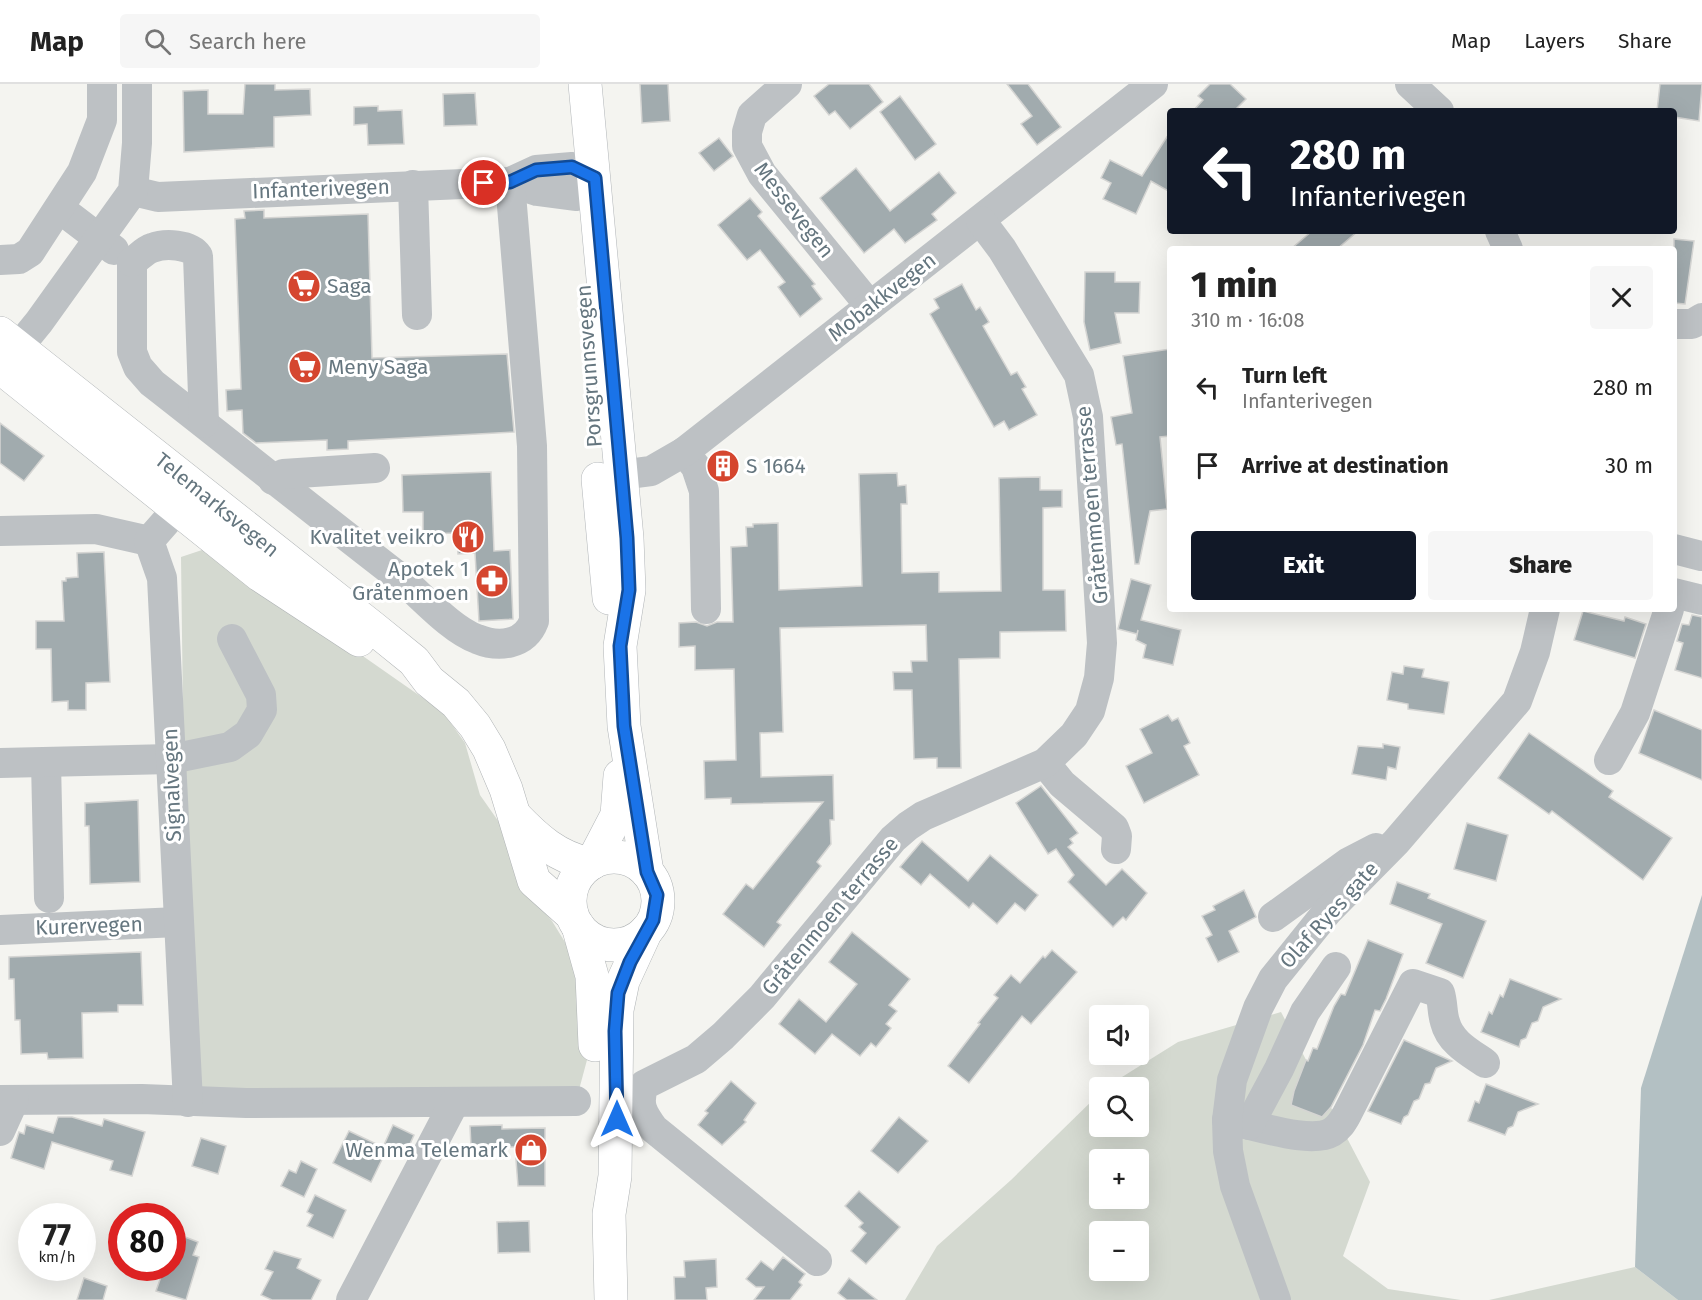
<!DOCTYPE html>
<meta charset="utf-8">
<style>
:root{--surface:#fff;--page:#f6f6f6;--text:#222;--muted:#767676;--line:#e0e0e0;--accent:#111827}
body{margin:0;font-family:"Fira Sans",sans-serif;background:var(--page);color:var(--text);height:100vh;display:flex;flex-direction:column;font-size:22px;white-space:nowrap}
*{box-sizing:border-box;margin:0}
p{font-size:20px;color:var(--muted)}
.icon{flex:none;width:33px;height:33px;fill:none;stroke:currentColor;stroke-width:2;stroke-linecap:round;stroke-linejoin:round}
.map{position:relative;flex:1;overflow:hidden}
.details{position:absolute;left:1167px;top:162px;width:510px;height:366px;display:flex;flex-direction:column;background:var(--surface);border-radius:6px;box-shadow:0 6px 24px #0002}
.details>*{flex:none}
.hud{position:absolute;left:1167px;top:24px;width:510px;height:126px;border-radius:6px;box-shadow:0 6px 24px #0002;background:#111827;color:#fff;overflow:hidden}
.tools{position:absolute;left:1089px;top:921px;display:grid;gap:12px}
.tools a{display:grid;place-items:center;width:60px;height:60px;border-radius:6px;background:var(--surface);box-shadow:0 6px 24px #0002;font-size:30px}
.speed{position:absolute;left:18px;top:1119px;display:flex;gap:12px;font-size:30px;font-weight:700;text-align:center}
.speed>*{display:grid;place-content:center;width:78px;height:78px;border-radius:50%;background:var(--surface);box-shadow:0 6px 24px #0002;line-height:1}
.speed small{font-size:15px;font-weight:400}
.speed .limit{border:9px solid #d22;background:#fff;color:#111}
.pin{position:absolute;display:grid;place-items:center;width:51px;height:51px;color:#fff;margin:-26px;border:3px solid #fff;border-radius:50%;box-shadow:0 2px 6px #0007}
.me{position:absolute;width:66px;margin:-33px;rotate:0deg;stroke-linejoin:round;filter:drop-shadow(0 0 4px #0008)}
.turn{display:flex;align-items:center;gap:21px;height:126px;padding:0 24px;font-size:27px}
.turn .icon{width:78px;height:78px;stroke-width:2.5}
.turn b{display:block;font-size:42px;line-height:51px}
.round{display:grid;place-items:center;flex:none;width:63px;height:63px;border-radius:6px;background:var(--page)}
.headline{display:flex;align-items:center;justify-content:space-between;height:102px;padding:0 24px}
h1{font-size:36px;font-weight:800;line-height:45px}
.cta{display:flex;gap:12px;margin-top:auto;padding:12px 24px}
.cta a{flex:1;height:69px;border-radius:6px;background:var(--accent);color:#fff;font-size:24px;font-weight:800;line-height:69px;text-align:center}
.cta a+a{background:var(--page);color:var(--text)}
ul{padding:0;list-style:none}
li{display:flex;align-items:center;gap:18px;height:78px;padding:0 24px}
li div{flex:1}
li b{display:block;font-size:22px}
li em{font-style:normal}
header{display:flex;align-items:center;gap:36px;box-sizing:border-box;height:84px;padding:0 30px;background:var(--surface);border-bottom:2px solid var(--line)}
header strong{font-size:28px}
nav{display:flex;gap:33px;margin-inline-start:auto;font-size:21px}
.search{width:420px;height:54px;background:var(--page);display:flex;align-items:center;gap:15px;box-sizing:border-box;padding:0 21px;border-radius:6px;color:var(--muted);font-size:22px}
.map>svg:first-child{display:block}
.green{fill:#d4d9d0;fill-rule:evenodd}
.water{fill:#b3c0c3}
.building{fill:#a1abae;stroke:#d5d5d3;stroke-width:1.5}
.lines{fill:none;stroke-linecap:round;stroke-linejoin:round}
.major-casing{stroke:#b1b5b8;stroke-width:34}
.highway-casing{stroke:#b0b4b6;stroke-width:34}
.minor{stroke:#bdc1c4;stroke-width:30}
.major{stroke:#fff;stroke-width:33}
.highway{stroke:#fff;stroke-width:33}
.route-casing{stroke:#114b97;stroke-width:15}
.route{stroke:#1a73e8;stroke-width:10}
.labels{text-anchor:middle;stroke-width:6;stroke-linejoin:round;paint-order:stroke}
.street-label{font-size:21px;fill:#65767f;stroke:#fff}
.poi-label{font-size:21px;fill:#65767f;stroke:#fff;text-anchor:start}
</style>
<header>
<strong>Map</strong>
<div class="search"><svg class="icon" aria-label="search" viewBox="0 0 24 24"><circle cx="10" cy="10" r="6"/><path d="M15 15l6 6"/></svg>Search here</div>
<nav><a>Map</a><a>Layers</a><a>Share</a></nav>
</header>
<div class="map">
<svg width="1702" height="1216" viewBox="0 0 1702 1216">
<rect width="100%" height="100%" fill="#f4f4f0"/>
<g class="green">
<path d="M208,464L443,628L465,659L480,711L501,741L530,812L552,837L579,881L587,976L576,1017L188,1018L181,473Z"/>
<path d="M1281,928L1370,1098L1343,1172L1388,1205L1461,1216H905L937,1162L1011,1096L1099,1010L1100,1042H1138V1004L1106,1003L1178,958ZM1100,1076H1138V1114H1100ZM1100,1148H1138V1186H1100Z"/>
<path d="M1635,1183L1678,1216H1489Z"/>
</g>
<path class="water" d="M1702,811V1216H1678L1635,1183L1641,1004Z"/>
<g class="building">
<path d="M245,0H275V6L310,5L311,31L274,33V63L184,68L183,7L208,6V30H243Z"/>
<path d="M640,0H668L670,37L642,39Z"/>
<path d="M829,0H869L883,18L850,45L835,27L829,31L814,12Z"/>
<path d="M1007,0H1028L1061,43L1037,61L1021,40L1032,32Z"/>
<path d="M1210,0H1230L1246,15L1234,27H1193L1203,16L1198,12Z"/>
<path d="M1660,0H1702L1699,37L1674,33V27H1657Z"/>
<path d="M475,9L477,41L444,42L443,10Z"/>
<path d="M900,12L936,60L915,76L880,28Z"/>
<path d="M378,22V27L402,26L404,60L368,61L367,40L354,41V23Z"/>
<path d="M1170,48V108L1151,97L1136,130L1103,115L1111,99L1101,94L1110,76L1142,92Z"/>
<path d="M719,54L733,72L714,87L699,69Z"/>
<path d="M856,84L890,127L939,88L956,109L932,130L937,136L905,159L894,145L864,169L820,114Z"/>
<path d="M750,114L762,128L758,132L815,200L812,202L822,215L800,233L778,203L785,198L760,166L747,176L718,141Z"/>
<path d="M264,126V134L368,130L372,274L507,270L514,348L348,357V365L327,366V356L256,359L243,349L242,326L227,327L226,306L241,305L235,135L245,134L244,127Z"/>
<path d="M1312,147H1358L1337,165H1291Z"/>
<path d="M1674,155L1694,157L1685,220L1674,219Z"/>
<path d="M1085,188H1115V198H1140L1139,229H1115L1121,259L1090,266L1084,238Z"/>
<path d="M962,200L976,226L980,223L989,238L983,242L1011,291L1017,288L1026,303L1022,305L1037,331L1009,346L1004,337L994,343L930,230L939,224L934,215Z"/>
<path d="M1170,265V352L1160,353L1167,425L1150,427L1139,480H1135L1122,360L1116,361L1111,333L1132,329L1123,272Z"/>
<path d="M0,339L44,372L24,397L0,379Z"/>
<path d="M491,388L494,467L510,466L513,535L479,537L475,469L458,470L457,449L423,450V428H403L402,391Z"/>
<path d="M897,389L898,402L906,401L907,420H901L902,489L939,488V508L1001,507L999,394L1040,393V406H1062V423L1043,424V506H1065L1066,547L1000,548V574L959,575L961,684H937V674L914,675L912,606H894L893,588H912L911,577H927L926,541L780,544L783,648L760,649L761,693L833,691L834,736H830L831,760L817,778L821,782L777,838L781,841L764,863L723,830L746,800L753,805L823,718L731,720V714L705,715L704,677L736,676L734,585L695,586V562L679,563V539L696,538L707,542L717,538H733L731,463L747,462L746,443H753V440L778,439L779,506L862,502L859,390Z"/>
<path d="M104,468L110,598L86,599V626H68V617L52,618L51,565H36V537H64L62,497H66V494L78,493L77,469Z"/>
<path d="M1131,495L1151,501L1141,536L1181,546L1173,581L1143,574L1146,561L1136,556L1138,546L1137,550L1118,545Z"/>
<path d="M1583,527L1624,537L1625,533L1646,540L1635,574L1574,556Z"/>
<path d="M1692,531L1702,533V594L1675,586L1683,559L1677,557L1682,540L1689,541Z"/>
<path d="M1404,582L1424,585L1422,593L1449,598L1444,630L1408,625V620L1387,616L1392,588L1403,590Z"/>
<path d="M1654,626L1702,646V696L1639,669Z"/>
<path d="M1168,631L1172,637L1178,634L1190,659L1184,662L1199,691L1144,719L1126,682L1152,669L1140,645Z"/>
<path d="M1529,649L1613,707L1609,713L1672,754L1643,796L1552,727L1549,730L1498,694Z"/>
<path d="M1383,660L1400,663L1396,685L1388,683L1386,696L1352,690L1358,662L1383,664Z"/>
<path d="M1041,702L1078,749L1070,755L1073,759L1068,763L1106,801L1122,785L1147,809L1126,836L1123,833L1113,843L1068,798L1074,791L1056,765L1048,770L1016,719Z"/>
<path d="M138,716L140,798L90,800L89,742H85V719Z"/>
<path d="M1467,739L1508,751L1496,797L1454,785Z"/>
<path d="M922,757L968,797L990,771L1038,811L1025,827L1015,819L997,840L973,819L969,824L930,790L921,801L900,783Z"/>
<path d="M1397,798L1430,810L1428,814L1486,837L1463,894L1426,879L1442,840L1390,820Z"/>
<path d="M1244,806L1256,833L1229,847L1239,868L1218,878L1206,854L1212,851L1202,832L1215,826L1213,822Z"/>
<path d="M852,848L910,895L889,921L897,927L886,940L891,944L876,963L871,959L860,972L832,950L815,970L779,940L799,915L826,938L857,900L829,878Z"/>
<path d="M1368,856L1403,870L1386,915L1380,927L1375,926L1363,961L1331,1023L1322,1033L1291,1021L1294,1007L1306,976L1308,977L1313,964L1317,965L1334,922L1341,910L1345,911Z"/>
<path d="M1052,866L1077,888L1031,940L1022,932L969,999L948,982L980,940L978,939L998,914L994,911L1011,891L1020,899L1043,872L1045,874Z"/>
<path d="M141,868L143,921H118V928L82,929L83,974L48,975L47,969L21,970L20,936H15L14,895H9V873Z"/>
<path d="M1510,895L1561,915L1543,923L1538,937L1532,939L1526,954L1521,956L1519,963L1481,948L1489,928L1492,930L1500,911L1503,913Z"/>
<path d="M1404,956L1452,977L1436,984L1430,999L1425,1000L1419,1015L1414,1017L1408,1031L1404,1033L1401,1040L1368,1027Z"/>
<path d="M731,997L756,1019L744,1036L746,1038L722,1061L698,1041L708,1029L705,1027Z"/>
<path d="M1486,1000L1538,1020L1518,1028L1513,1042L1508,1044L1505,1051L1468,1037L1475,1017L1479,1019Z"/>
<path d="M58,1033H72L102,1042L104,1035L145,1048L132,1092L110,1086L113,1077L52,1058L44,1085L11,1074L19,1048L24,1050L26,1041L53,1049Z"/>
<path d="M899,1033L928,1057L898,1089L871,1067Z"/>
<path d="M393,1041L414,1051L405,1071L384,1061Z"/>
<path d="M502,1041V1045L545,1044V1102H518L515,1063H471L470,1042Z"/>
<path d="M349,1047L387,1065L371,1098L333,1079Z"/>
<path d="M201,1054L226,1062L218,1090L192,1082Z"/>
<path d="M301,1077L317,1085L304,1113L281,1102L289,1086L296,1089Z"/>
<path d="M859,1107L900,1143L866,1180L851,1167L866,1149L859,1143L863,1139L845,1122Z"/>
<path d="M315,1111L346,1126L333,1154L307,1142L313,1131L307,1128Z"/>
<path d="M529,1137L530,1168L498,1169L497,1138Z"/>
<path d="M172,1148L198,1158L193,1171L199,1173L186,1216L156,1207L164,1184H172Z"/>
<path d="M274,1167L301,1175L297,1184L321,1196L311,1216H272L261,1211L273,1188L265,1185Z"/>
<path d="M783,1173L805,1190L799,1198L802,1201L790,1216H754L764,1203H756L746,1195L761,1177L773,1186Z"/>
<path d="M716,1175L717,1203L706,1204L707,1216H675L674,1193H685L684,1177Z"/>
<path d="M84,1194L107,1202L103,1216H77Z"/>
<path d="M849,1194L877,1216H847L838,1209Z"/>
</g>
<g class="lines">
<defs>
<g id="major">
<path d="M585,0L627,454L629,506L620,562L624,642L647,788"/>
<path d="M598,395L609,514"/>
<path d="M592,779L617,731L620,692"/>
</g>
<g id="highway">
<path d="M0,249L372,543L414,577L429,597L456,619L475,642L489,665L506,705L534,797L572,831"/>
<path d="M0,283L260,491L359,556"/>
<path d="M515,732C537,755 557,773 589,780"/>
<circle cx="614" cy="817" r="44"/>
<path d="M578,842L592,892L595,961"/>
<path d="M611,1216L609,1130L615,1092L617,926L623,897L646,847"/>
</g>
</defs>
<use href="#major" class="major-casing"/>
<use href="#highway" class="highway-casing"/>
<g class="minor">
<path d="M787,0L752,31L747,48V62L762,90L870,222"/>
<path d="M1410,0L1439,27"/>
<path d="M413,101L417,231"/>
<path d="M133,107L158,113L510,98L537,107L575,112L595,94L572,83L536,86L510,98"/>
<path d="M59,124L114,166"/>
<path d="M1500,147L1508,165"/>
<path d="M0,176L19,175L30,168L82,88L102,36V0"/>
<path d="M132,178V268L138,283L152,299C234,363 316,429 399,493C421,511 450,545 477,555C499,564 525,561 534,537L532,362L510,98"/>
<path d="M132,178C138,174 145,166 152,164C165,159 190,160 198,172L204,339"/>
<path d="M1674,240H1692L1702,234"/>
<path d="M3,282L39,238L133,107L137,59V0"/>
<path d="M684,368L696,383L704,407L706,525"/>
<path d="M273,396L283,390L375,384"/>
<path d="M598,398L620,391L651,387L684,368L1153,0"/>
<path d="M0,447L96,445L149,457"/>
<path d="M1674,465L1701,472"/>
<path d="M1674,509L1702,516"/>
<path d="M1609,676L1635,629L1669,525"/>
<path d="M46,678L49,814"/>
<path d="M0,679L171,675L230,663L248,650L262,626L261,611L232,555"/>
<path d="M1045,679L1062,700L1114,744L1117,752L1116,765"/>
<path d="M1273,833L1349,778L1376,764"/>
<path d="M0,846L178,838"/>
<path d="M0,1016L142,1015L246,1019L576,1017"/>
<path d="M188,1018L162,494L149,457L192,408"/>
<path d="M1227,1036C1253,1040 1310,1061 1332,1048C1340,1043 1343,1037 1347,1030L1413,900L1440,909C1443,919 1442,929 1445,938C1450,958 1469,968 1485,979"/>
<path d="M1249,1041L1279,985L1305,928L1336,883"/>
<path d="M0,1047L14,1016"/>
<path d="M817,1177L654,1045C642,1029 637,1020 644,1001L696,975L723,952L762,913L893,755L908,742L923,732L1045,679L1074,651L1090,627L1099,594L1102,559L1088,333L1079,291L1002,165L981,137"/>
<path d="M351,1216L454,1019"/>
<path d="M1276,1216L1235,1102L1228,1067L1227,1036L1232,996L1258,924L1273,895L1327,828L1396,758L1517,617L1535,568L1545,525"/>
</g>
<use href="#major" class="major"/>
<use href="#highway" class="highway"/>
</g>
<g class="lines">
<defs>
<path id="route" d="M484,99L510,98L536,86L572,83L595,94L627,454L629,506L620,562L624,642L647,788L657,811L653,836L630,878L618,909L615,947L617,1035"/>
</defs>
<use href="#route" class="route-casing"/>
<use href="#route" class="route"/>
</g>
<defs>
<symbol id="supermarket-disc" viewBox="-11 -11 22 22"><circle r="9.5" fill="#d5462f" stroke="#fff"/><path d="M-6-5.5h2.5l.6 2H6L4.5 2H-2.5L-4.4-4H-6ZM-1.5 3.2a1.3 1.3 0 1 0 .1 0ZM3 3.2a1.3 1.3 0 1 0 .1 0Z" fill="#fff"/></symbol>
<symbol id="building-disc" viewBox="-11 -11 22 22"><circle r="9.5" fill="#d5462f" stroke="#fff"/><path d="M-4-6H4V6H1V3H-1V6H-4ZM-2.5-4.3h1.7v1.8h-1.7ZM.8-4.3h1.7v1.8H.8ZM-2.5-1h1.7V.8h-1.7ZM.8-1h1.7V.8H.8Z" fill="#fff"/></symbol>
<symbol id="restaurant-disc" viewBox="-11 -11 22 22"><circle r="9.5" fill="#d5462f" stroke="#fff"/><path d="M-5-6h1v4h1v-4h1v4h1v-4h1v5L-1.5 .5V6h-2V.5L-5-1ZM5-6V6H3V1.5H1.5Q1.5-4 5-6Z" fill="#fff"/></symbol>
<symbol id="pharmacy-disc" viewBox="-11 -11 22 22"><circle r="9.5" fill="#d5462f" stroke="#fff"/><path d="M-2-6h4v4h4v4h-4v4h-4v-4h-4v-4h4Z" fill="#fff"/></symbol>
<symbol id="shop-disc" viewBox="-11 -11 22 22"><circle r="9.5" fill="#d5462f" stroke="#fff"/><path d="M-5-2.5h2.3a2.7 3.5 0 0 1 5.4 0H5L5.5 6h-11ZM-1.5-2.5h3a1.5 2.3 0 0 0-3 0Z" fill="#fff"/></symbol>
</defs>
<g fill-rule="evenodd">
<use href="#supermarket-disc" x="285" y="183" width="38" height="38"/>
<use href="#supermarket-disc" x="286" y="264" width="38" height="38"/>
<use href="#building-disc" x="704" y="363" width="38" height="38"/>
<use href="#restaurant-disc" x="449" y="434" width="38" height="38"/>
<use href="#pharmacy-disc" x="473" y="478" width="38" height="38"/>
<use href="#shop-disc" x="512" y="1047" width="38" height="38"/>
</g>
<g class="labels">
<g class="street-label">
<text transform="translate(321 105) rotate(-2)" y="7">Infanterivegen</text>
<text transform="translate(794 126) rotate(52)" y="7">Messevegen</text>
<text transform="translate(882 213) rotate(-38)" y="7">Mobakkvegen</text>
<text transform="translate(589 282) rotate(-94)" y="7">Porsgrunnsvegen</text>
<text transform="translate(217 421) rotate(39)" y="7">Telemarksvegen</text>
<text transform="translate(1092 421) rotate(-95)" y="7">Gråtenmoen terrasse</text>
<text transform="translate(172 701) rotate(-92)" y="7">Signalvegen</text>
<text transform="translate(1329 831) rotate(-48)" y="7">Olaf Ryes gate</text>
<text transform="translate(830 832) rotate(-50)" y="7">Gråtenmoen terrasse</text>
<text transform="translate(89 842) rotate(-2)" y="7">Kurervegen</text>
</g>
<g class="poi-label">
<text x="327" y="209">Saga</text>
<text x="328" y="290">Meny Saga</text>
<text x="746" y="389">S 1664</text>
<text x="445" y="460" text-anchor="end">Kvalitet veikro</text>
<text x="469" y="492" text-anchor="end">Apotek 1<tspan x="469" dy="24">Gråtenmoen</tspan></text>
<text x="508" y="1073" text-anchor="end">Wenma Telemark</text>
</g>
</g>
</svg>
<div class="tools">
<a><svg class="icon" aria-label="sound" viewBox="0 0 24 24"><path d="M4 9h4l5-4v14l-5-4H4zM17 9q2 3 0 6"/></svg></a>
<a><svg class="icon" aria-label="search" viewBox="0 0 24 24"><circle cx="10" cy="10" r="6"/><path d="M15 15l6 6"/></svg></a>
<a>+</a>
<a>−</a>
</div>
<div class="speed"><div>77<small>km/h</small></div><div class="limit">80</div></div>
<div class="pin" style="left:484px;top:99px;background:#d93025"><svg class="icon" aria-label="arrive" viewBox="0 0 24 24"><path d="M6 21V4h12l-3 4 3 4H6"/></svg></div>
<svg class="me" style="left:617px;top:1035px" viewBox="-20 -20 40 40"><path d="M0-17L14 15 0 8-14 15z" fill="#1a73e8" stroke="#fff" stroke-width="4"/></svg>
<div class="hud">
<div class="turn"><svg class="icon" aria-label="left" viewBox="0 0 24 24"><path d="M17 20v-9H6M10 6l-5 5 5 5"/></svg><div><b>280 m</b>Infanterivegen</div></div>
</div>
<section class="details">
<div class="headline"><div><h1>1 min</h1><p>310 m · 16:08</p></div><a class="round"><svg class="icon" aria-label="close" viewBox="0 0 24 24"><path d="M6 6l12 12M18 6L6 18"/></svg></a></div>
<ul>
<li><svg class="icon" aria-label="left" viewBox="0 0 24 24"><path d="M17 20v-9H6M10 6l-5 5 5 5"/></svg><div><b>Turn left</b><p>Infanterivegen</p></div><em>280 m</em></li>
<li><svg class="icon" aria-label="arrive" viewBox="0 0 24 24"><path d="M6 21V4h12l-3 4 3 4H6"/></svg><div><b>Arrive at destination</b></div><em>30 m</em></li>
</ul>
<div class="cta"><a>Exit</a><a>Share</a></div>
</section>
</div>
